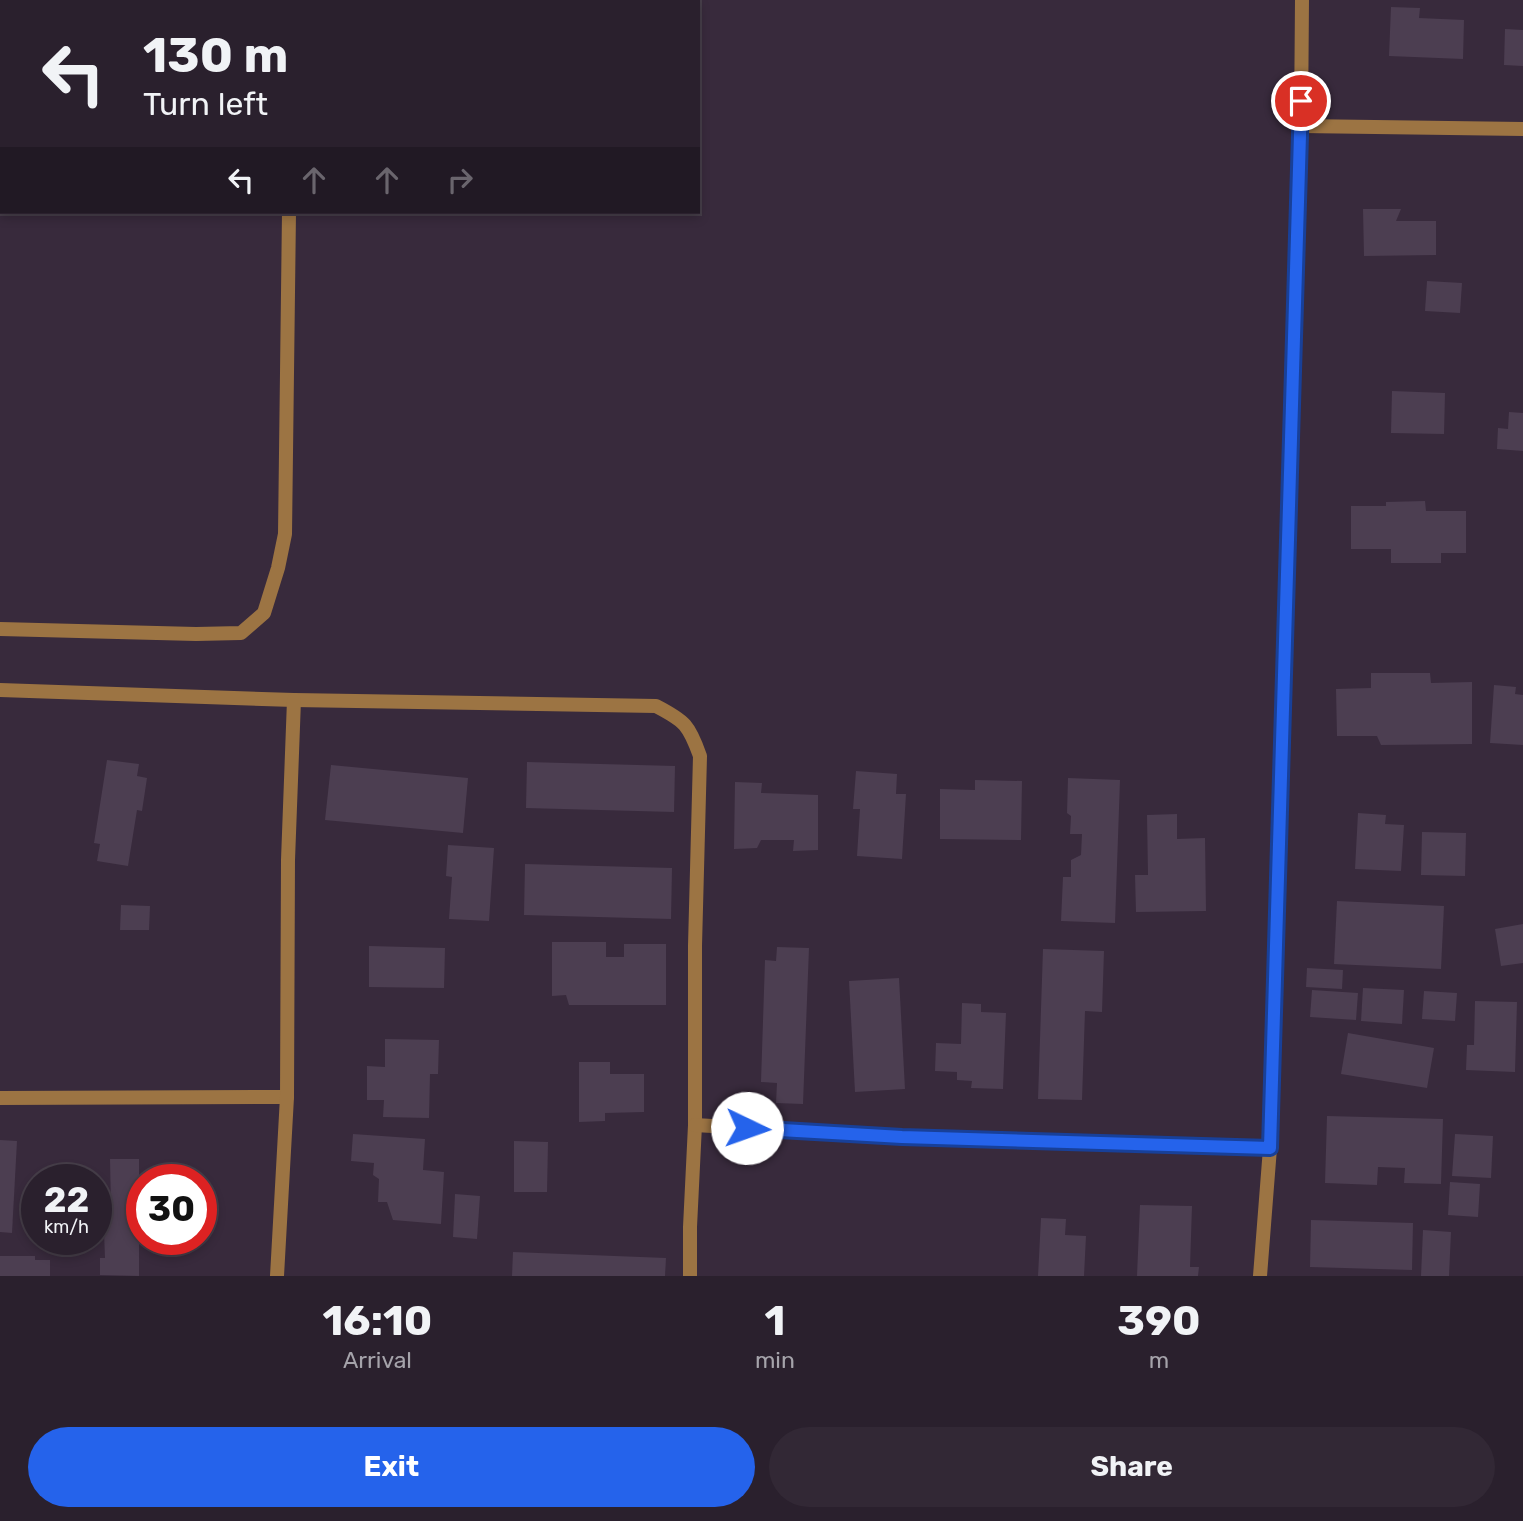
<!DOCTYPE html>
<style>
:root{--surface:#2a202d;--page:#322835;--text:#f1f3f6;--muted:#a5a3aa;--line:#463e49;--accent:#2563eb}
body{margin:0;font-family:Rubik,sans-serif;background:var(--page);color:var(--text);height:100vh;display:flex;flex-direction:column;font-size:26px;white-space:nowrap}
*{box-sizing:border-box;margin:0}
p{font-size:23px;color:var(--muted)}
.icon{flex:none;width:38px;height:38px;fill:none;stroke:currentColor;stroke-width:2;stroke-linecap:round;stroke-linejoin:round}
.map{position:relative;height:1276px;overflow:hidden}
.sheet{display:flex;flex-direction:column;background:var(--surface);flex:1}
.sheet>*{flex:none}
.guide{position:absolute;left:0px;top:0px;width:700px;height:214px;box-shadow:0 4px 10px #0003,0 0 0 2px var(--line);background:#2a202d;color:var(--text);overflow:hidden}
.speed{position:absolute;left:21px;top:1164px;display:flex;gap:14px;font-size:35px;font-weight:700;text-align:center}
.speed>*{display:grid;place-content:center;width:91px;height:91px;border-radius:50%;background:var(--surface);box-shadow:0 4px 10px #0003,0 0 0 2px var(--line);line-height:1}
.speed small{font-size:18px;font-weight:400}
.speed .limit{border:10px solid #d22;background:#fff;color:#111}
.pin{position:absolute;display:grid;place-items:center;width:60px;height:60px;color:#fff;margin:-30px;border:4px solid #fff;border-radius:50%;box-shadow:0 2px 7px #0007}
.me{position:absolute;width:77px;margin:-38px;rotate:93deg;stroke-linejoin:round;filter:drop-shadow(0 0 5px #0008)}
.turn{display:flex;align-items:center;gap:24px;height:147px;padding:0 28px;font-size:32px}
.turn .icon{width:91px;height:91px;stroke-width:2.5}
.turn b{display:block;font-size:49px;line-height:60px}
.lanes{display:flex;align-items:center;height:66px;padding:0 28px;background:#0003;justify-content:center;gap:35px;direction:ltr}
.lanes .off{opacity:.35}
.eta{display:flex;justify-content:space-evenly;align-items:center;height:119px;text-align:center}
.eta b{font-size:42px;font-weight:700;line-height:49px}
.cta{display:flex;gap:14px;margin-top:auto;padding:14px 28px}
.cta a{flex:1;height:80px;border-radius:42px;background:var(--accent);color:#fff;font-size:28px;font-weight:700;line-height:80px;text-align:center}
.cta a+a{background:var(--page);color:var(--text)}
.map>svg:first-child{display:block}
.building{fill:#4c3e51}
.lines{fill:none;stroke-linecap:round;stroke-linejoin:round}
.service{stroke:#9c7443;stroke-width:14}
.minor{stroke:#9c7443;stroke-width:14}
.route-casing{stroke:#184099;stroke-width:18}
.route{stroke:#2563eb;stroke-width:12}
</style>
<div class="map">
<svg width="1523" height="1276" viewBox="0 0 1523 1276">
<rect width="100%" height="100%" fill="#382a3c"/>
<g class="building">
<path d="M1391,7L1420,8L1419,18L1464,20L1463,59L1389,56Z"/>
<path d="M1505,29L1523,30V66L1504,65Z"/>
<path d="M1363,209H1401L1396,221H1436V255L1364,256Z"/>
<path d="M1427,281L1462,283L1460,313L1425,311Z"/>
<path d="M1392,391L1445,393L1444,434L1391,433Z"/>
<path d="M1509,412L1523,413V451L1497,449L1498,428L1508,429Z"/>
<path d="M1425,501L1426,511H1466V553H1441V563H1391V549H1351V506H1386V502Z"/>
<path d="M1371,673H1430L1431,683L1472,682V744L1381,745L1377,736H1337L1336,689L1371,688Z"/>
<path d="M1494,685L1516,687L1515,694L1523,695V745L1490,743Z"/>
<path d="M107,760L139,764L137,776L147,778L142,811L137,810L128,866L97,861L100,844L94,843Z"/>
<path d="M527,762L675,766L674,812L526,808Z"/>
<path d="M331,765L468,778L463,833L325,820Z"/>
<path d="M856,771L897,774L896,794H906L902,859L857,856L860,809H853Z"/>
<path d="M1068,778L1120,780L1115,923L1061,921L1063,877H1071V860L1081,855L1082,834H1070L1071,816L1067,813Z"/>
<path d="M975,780L1022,781L1021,840L940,839V789L975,790Z"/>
<path d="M735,782L762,783L761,793L818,795V850L793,851L794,840H761L757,848L734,849Z"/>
<path d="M1358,813L1386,815L1385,824L1404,825L1401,871L1355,869Z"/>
<path d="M1177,814V839L1205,838L1206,911L1136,912L1135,875H1148L1147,815Z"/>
<path d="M1422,832L1466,833L1465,876L1421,875Z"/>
<path d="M448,845L494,848L489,921L449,919L452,877L446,876Z"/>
<path d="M525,864L672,868L671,919L524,915Z"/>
<path d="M1337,901L1444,906L1441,969L1334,964Z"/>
<path d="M121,905L150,906L149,930H120Z"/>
<path d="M1523,924V963L1501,966L1495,929Z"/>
<path d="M552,942H606V957H624V944H666V1005H569L566,995L552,996Z"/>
<path d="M369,946L445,948L444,988L369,987Z"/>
<path d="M777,947L809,948L803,1104L776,1103L777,1083L761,1082L765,960L776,961Z"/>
<path d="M1043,949L1104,951L1102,1012L1085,1011L1082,1100L1038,1099Z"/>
<path d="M1307,968L1343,970L1342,989L1306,987Z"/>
<path d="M899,978L905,1089L855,1092L849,981Z"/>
<path d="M1363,988L1404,990L1402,1024L1361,1021Z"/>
<path d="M1312,990L1358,993L1356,1020L1310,1017Z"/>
<path d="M1424,991L1457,993L1455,1021L1422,1019Z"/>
<path d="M1475,1001L1517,1002L1515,1072L1466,1070L1467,1045H1474Z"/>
<path d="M962,1003L981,1004V1012L1006,1013L1003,1089L971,1088L972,1081L957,1080V1072L935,1071L936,1043L961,1044Z"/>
<path d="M1348,1033L1434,1048L1427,1088L1341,1074Z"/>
<path d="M385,1039L439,1040L438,1074H430L429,1118L383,1117L384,1100H367V1066L385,1067Z"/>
<path d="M579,1062H610V1074H644V1112L605,1113V1121L579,1122Z"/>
<path d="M1327,1116L1443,1119L1441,1184L1404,1183L1405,1168L1378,1167L1377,1185L1325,1183Z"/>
<path d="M353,1134L425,1139L423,1170L444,1172L441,1224L393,1220L387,1202H378L379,1179L373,1175L374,1163L351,1161Z"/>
<path d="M1455,1134L1493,1136L1491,1178L1452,1176Z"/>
<path d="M0,1140L17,1141L12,1233L0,1232Z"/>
<path d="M514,1141L548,1142L547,1192H514Z"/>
<path d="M110,1159H139V1276L100,1275V1258H105L104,1232L99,1229V1208L111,1207Z"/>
<path d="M1450,1182L1480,1184L1478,1217L1448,1215Z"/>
<path d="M455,1194L480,1196L477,1239L453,1237Z"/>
<path d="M1140,1205L1192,1206L1190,1267H1199L1198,1276H1137Z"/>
<path d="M1041,1218L1066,1219L1065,1235L1086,1236L1084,1276H1038Z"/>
<path d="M1311,1220L1413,1223L1412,1270L1310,1267Z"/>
<path d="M1423,1230L1451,1232L1449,1276H1421Z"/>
<path d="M513,1252L666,1258L665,1276H512Z"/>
<path d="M0,1256H35V1260H50V1276H0Z"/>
</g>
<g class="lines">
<g class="service">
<path d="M292,2V0"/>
<path d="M0,629L196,634L241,633L264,613L278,568L285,534L289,212"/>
</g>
<g class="minor">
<path d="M1301,126L1523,129"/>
<path d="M0,690L294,700L656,706C685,721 689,725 700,756L695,946V1125L690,1227V1276"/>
<path d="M0,1098L287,1097"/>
<path d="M695,1125L902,1137L1270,1148"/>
<path d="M277,1276L287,1097L288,860L294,700"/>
<path d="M1260,1276L1270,1148L1301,126L1302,0"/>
</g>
</g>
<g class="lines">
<defs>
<path id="route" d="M747,1128L902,1137L1270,1148L1301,101"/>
</defs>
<use href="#route" class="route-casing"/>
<use href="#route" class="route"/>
</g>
</svg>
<div class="speed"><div>22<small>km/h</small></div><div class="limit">30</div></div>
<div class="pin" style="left:1301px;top:101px;background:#d93025"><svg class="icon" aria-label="arrive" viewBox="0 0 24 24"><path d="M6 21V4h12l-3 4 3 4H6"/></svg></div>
<svg class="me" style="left:747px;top:1128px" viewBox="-20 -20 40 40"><circle r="19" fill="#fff"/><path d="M0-13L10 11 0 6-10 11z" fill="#2563eb"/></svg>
<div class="guide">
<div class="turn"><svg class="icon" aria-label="left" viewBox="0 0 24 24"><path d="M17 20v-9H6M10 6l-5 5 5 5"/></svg><div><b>130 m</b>Turn left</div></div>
<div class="lanes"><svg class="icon" aria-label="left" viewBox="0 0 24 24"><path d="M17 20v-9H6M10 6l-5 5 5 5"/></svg><svg class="icon off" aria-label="ahead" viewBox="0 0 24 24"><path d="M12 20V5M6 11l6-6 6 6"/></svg><svg class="icon off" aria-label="ahead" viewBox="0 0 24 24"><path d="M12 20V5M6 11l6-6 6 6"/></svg><svg class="icon off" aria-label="right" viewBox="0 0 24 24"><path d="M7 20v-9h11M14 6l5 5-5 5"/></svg></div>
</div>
</div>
<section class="sheet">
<div class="eta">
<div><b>16:10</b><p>Arrival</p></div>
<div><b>1</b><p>min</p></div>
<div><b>390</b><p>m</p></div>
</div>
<div class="cta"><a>Exit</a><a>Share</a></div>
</section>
